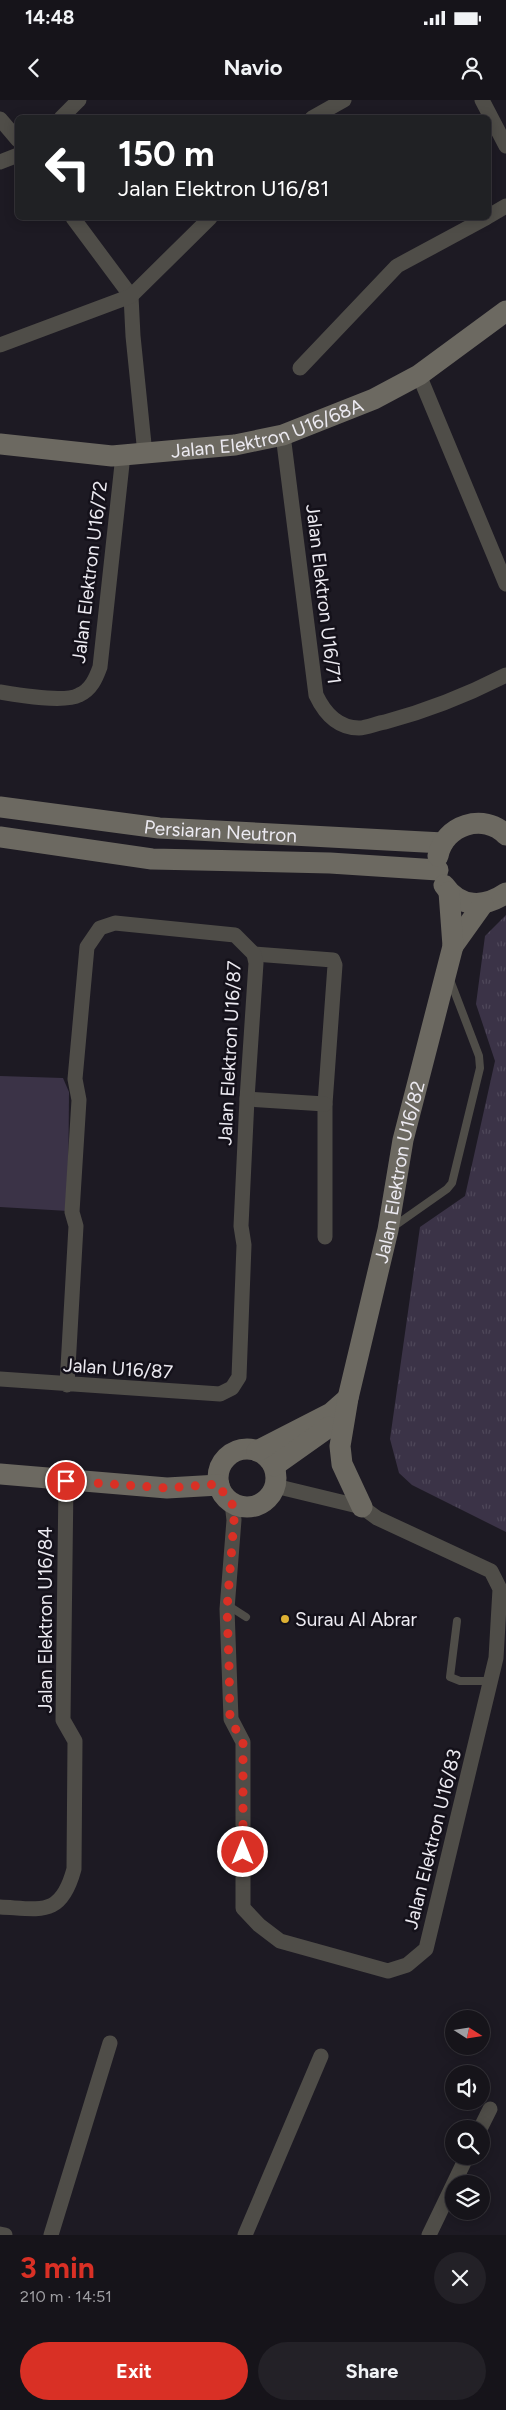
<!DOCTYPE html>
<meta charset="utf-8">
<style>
:root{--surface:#16141a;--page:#232127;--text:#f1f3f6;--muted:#9e9ea2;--line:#353339;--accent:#d93025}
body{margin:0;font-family:Figtree,sans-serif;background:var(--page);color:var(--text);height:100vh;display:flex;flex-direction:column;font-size:19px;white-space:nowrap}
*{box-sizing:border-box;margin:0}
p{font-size:16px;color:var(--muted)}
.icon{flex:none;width:28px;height:28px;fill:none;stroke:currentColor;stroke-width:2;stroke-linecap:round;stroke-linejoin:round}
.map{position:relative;height:2135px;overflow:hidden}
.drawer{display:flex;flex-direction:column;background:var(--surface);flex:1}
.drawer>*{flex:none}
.hud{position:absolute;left:15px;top:15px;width:476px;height:105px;border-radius:8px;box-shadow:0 2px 12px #0003,0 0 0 1px var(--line);background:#202124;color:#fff;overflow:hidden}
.needle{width:32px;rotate:102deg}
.controls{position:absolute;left:445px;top:1910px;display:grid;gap:10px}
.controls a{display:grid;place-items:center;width:45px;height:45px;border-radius:50%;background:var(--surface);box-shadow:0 2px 12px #0003,0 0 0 1px var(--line);font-size:25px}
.pin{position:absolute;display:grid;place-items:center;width:42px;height:42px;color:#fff;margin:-21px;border:2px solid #fff;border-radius:50%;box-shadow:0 1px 5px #0007}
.me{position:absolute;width:55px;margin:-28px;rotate:0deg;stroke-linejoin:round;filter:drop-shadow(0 0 4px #0008)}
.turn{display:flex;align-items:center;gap:18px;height:105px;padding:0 20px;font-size:22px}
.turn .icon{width:65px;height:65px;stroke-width:2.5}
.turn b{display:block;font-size:35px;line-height:42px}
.round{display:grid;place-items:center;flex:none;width:52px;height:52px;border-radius:26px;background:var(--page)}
.head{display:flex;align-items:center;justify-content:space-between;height:85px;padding:0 20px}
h1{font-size:30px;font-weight:700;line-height:38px;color:var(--accent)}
.button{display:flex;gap:10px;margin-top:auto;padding:10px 20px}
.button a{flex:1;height:58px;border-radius:30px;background:var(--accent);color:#fff;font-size:20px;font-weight:700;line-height:58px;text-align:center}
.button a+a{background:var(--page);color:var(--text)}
.status{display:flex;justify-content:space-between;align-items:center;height:35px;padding:0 25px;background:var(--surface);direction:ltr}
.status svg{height:14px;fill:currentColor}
header{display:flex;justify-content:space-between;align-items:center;height:65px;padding:0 20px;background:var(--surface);font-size:22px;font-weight:700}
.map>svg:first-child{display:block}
.grass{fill:url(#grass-tufts)}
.park{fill:#3b3347}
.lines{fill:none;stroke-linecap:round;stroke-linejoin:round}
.lane{stroke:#4f4d48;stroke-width:8}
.street{stroke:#4f4d48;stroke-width:15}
.secondary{stroke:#6c6961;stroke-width:21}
.route{stroke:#d93025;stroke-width:9;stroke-dasharray:0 16.2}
.poi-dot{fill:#deb133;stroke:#14111a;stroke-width:2}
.labels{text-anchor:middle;stroke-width:5;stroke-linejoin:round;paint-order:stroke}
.street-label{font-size:19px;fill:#eceaf1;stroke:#14111a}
.poi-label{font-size:19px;fill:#eceaf1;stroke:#14111a;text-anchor:start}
</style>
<div class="status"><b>14:48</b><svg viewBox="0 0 49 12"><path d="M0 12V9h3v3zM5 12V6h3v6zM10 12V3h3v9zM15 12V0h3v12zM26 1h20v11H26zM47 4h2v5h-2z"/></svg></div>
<header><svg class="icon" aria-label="back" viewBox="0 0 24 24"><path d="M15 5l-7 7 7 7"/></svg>Navio<svg class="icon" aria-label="person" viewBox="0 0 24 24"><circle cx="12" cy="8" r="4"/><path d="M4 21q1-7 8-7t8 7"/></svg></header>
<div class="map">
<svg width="506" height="2135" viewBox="0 0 506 2135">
<defs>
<pattern id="grass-tufts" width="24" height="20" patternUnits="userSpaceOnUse" patternTransform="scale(1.25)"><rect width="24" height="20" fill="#3b3347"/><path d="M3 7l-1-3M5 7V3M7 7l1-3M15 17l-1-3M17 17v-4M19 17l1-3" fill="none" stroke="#4e4759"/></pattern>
</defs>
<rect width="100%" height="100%" fill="#1d1a23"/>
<path class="grass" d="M506,815V1432L412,1385L399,1373L390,1339L420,1127L465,1096L495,961L476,904L485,836Z"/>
<path class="park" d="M0,976L63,978L69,992L68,1111L0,1107Z"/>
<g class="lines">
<g class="lane">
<path d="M393,1127L447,1089L452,1083L480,968L479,956L450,880"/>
<path d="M227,1509L232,1508L246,1517"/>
<path d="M457,1521L450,1577L460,1581H490"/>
</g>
<g class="street">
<path d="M482,0L506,46"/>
<path d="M61,18L79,0"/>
<path d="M312,18L344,0"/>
<path d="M0,19L18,40"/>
<path d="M0,62L18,55"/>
<path d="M489,116L506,106"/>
<path d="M73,118L131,196L133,236L145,354"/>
<path d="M0,245L131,196L210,118"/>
<path d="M300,268L397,166L486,118"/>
<path d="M419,275L506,484"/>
<path d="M283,335L316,595C324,612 337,628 359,628C367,628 377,623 385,622C430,610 465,596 506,575"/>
<path d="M0,592C18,595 64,603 79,595C91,590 96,578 100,567L123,355"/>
<path d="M254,854L333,860L335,865L325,1004V1137"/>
<path d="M247,999L325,1004"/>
<path d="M0,1279L220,1294L232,1288L239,1277L244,1145L241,1126L247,999L256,863L254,854L235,835L115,823L100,828L87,847L75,979L79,1000L72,1112L76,1126L67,1285"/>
<path d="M232,1403L234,1420L227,1509L231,1619L243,1642V1808L259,1825L280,1841L388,1871L407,1865L426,1849L496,1558L500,1489L491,1471L377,1418L362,1407L275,1386"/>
<path d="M0,1807C42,1809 61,1817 74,1769L75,1641L63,1620L66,1381"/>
<path d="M480,2029L490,2009"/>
<path d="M0,2134L5,2135"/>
<path d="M51,2135L110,1943"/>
<path d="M245,2135L321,1956"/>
<path d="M429,2135L467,2056"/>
</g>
<g class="secondary">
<path id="s1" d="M0,344L112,356L235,345L283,335L374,299L419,275L506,211"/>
<path id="s2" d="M0,707L159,728L443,743"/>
<path d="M0,737L152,759L330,763L438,770"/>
<path d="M438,756C444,725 484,712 506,735"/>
<path d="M444,785C460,808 484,808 506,793"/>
<path d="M453,846L483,804"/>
<circle cx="247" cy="1378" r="29"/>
<path d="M257,1351L331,1313L348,1298"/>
<path d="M274,1366L329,1327"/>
<path d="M0,1374L167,1388L219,1385"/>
<path id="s3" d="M362,1407L342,1364L340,1346L348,1298L388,1130L403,1040L453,846L449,792"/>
</g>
</g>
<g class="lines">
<path class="route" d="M66,1381L167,1388L219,1384L226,1398L232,1403L234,1420L227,1509L229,1564L230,1619L243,1642V1752"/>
</g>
<circle class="poi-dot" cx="285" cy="1519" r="5"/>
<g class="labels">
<g class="street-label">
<text dy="7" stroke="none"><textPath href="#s1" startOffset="271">Jalan Elektron U16/68A</textPath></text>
<text transform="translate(89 472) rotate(-83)" y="7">Jalan Elektron U16/72</text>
<text transform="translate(324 494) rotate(83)" y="7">Jalan Elektron U16/71</text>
<text dy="7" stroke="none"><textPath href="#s2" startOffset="222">Persiaran Neutron</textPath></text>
<text transform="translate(229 953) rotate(-87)" y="7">Jalan Elektron U16/87</text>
<text dy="7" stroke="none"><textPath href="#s3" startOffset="346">Jalan Elektron U16/82</textPath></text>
<text transform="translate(118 1268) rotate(4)" y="7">Jalan U16/87</text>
<text transform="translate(45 1520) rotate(-90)" y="7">Jalan Elektron U16/84</text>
<text transform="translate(432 1739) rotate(-76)" y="7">Jalan Elektron U16/83</text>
</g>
<g class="poi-label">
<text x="295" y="1526">Surau Al Abrar</text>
</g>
</g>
</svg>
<div class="controls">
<a><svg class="needle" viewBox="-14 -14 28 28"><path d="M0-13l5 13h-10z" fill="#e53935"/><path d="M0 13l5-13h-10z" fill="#9e9ea2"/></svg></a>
<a><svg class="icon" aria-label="sound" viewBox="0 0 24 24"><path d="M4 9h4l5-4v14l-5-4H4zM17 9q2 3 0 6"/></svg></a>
<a><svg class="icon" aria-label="search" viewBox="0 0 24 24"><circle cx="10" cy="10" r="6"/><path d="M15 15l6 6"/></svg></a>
<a><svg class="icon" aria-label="layers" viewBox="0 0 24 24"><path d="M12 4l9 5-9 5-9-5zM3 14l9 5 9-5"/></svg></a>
</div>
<div class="pin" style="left:66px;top:1381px;background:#d93025"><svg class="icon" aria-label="arrive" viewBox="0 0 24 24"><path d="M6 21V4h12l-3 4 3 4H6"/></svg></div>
<svg class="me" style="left:243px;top:1752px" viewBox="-20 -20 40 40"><circle r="17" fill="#d93025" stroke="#fff" stroke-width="3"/><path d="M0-11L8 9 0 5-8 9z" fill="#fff"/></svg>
<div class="hud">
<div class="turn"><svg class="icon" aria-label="left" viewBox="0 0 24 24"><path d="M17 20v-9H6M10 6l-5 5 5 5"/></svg><div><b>150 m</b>Jalan Elektron U16/81</div></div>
</div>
</div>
<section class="drawer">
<div class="head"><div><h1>3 min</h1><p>210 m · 14:51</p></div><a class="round"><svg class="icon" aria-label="close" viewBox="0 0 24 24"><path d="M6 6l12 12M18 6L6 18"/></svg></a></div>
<div class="button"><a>Exit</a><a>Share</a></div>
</section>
